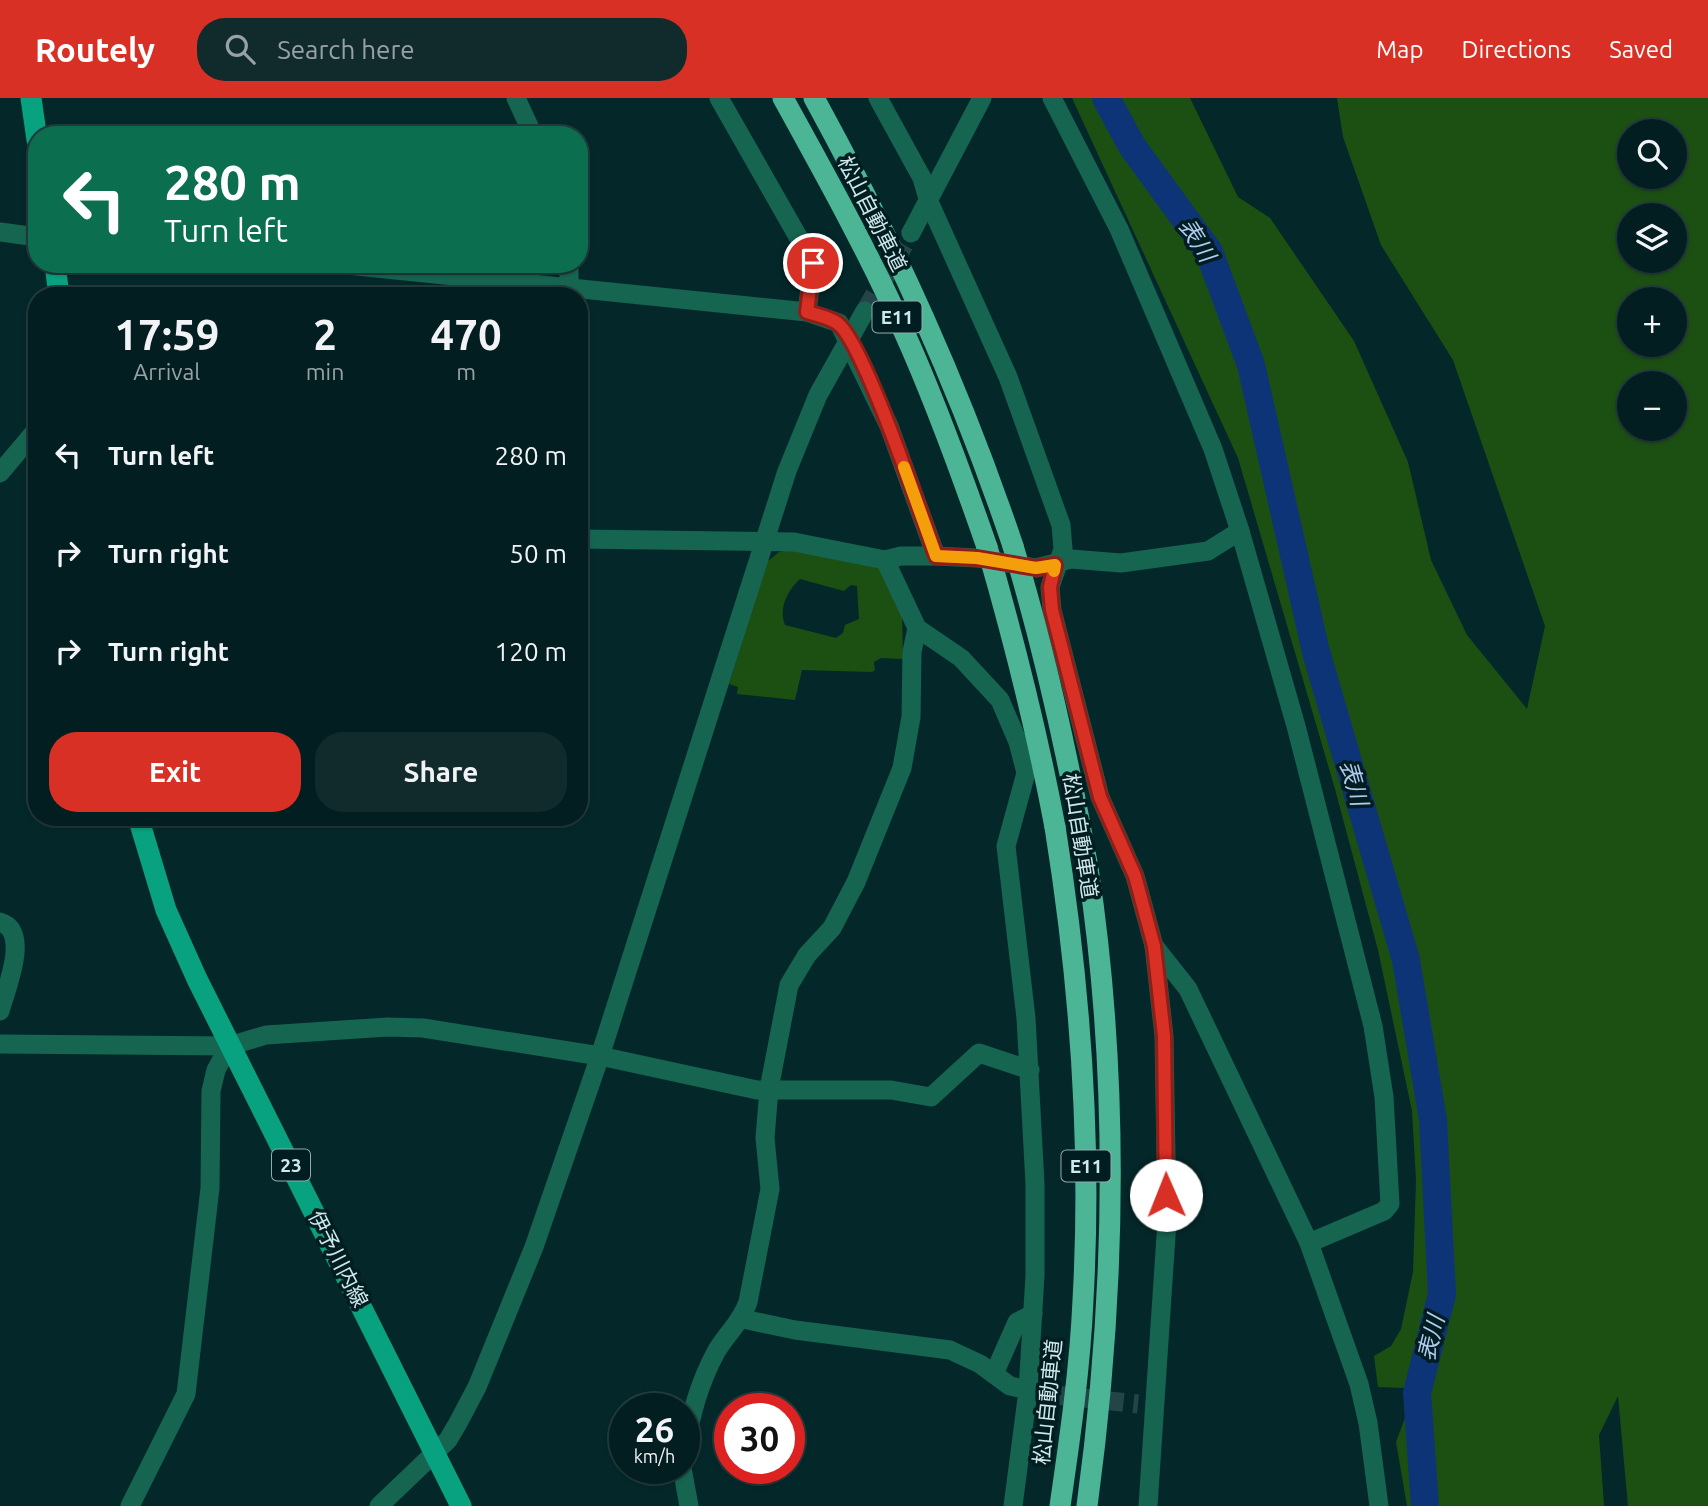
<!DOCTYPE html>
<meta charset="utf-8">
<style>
:root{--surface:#031e20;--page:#112b2d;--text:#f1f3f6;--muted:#97a2a5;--line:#243c3e;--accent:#d93025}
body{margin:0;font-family:Ubuntu,"Noto Sans JP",sans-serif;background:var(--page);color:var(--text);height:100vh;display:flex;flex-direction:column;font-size:26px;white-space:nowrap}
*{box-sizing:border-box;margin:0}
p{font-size:23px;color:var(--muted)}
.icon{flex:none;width:38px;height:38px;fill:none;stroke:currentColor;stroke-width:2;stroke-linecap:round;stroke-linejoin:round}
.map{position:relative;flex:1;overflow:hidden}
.drawer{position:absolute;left:28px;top:189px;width:560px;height:539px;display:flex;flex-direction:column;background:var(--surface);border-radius:28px;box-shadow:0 2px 5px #0004,0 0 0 2px var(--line)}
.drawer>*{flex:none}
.top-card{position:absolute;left:28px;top:28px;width:560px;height:147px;border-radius:28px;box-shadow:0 2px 5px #0004,0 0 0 2px var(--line);background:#0b6e4f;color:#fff;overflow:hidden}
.fabs{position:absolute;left:1617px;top:21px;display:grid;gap:14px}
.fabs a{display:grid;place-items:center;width:70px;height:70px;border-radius:50%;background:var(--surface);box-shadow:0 2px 5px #0004,0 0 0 2px var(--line);font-size:35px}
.speed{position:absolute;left:609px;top:1295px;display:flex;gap:14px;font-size:35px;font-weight:700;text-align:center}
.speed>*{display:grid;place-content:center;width:91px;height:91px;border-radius:50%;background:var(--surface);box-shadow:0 2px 5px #0004,0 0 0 2px var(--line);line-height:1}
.speed small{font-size:18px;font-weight:400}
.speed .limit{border:10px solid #d22;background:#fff;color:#111}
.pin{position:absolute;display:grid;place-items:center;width:60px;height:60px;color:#fff;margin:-30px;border:4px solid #fff;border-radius:50%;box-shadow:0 2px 7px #0007}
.me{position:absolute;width:77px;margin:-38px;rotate:359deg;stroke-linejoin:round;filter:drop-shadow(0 0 5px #0008)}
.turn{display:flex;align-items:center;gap:24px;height:147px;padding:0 21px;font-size:32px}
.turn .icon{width:91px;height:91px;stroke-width:2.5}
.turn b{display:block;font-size:49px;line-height:60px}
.eta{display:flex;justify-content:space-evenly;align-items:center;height:119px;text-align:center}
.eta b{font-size:42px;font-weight:600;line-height:49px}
.button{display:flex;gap:14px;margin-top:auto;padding:14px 21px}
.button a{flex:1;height:80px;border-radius:28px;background:var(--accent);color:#fff;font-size:28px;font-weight:600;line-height:80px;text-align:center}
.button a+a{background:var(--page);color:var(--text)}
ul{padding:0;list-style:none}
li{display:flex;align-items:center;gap:21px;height:98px;padding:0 21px}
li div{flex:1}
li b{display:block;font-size:26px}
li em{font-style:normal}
header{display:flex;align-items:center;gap:42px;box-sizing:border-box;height:98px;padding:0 35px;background:var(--accent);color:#fff}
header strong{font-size:33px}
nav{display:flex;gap:38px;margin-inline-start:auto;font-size:24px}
.search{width:490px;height:63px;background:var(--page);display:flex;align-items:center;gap:18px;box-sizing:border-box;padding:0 24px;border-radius:28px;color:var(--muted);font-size:26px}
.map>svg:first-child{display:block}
.green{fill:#1c5013;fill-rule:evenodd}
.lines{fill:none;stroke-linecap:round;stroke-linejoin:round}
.river{stroke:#0d3476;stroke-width:28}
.minor-tunnel{stroke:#234547;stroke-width:19;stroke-dasharray:19 10;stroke-linecap:butt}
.minor{stroke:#166551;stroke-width:19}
.major{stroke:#09a280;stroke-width:21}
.highway{stroke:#4bb596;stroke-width:21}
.highway-bridge{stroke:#4bb596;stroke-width:21}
.route-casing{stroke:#8d1f18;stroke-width:18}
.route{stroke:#d93025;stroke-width:12}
.slow{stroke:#f59e0b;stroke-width:12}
.labels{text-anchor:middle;stroke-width:7;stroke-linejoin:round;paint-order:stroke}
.shield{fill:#001e21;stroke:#92abae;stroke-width:2}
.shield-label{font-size:19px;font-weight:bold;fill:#d1e8ea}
.street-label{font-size:21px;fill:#d1e8ea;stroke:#001e21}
.water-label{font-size:23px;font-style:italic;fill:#b2c9f0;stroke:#001e21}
</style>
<header>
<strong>Routely</strong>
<div class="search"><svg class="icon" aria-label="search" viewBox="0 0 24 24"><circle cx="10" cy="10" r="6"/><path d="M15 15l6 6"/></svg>Search here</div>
<nav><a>Map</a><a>Directions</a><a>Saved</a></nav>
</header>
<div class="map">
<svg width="1708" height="1408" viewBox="0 0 1708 1408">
<rect width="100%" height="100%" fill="#04282a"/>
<g class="green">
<path d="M1072,0H1190L1238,99L1270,120L1354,243L1408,364L1431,462L1467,537L1527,611L1545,528L1453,262L1381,147L1343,39L1337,0H1708V1408H1628L1618,1298L1599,1337L1604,1408H1407L1396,1344L1408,1312L1406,1290L1378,1289L1374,1258L1391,1248L1401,1231L1413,1174L1416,1082L1412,1013L1378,852L1335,691L1238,360ZM1629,33H1675V79H1629ZM1629,117H1675V163H1629ZM1629,201H1675V247H1629ZM1629,285H1675V331H1629Z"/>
<path d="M790,452L883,468L902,516L903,561L881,560L874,564L875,572L872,574L802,572L795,602L737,596L738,589L729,586L767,464L779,454ZM800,481L844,493L851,487L857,488L859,521L845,527L843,535L836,540L785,527C778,510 788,492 800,481Z"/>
</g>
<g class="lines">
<path class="river" d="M1106,0L1132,48L1209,154L1251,267L1316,554L1406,862L1433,1022L1442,1196L1417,1295L1425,1408"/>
<g class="minor-tunnel">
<path d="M865,213L911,135"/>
<path d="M1047,1296L1138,1306"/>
</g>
<g class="minor">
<path d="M516,0L533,37"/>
<path d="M719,0L813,165L807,214"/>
<path d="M878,0L922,80L929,104L1008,279L1061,427L1063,451L1050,489L1052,512L1100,699L1135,778L1144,811L1154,848L1164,938L1167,1123L1148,1408"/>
<path d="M1052,0L1119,131L1213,351L1240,433L1296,628L1373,928L1384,999L1390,1106L1384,1113L1309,1145"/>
<path d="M0,134L37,139"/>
<path d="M911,135L982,0"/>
<path d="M337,166L807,214L839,225L889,328L936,458"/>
<path d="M569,166V198"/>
<path d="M0,375L37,331"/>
<path d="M579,441L794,444L885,462L901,458H936L977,460L1036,470L1071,461L1121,465L1208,453L1240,433"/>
<path d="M885,462L917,530L961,560L1000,602L1018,644L1026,675L1006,748L1026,920L1035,1086V1177L1028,1293L1013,1408"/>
<path d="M0,824C31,833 6,891 0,913"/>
<path d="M1154,848L1188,891L1309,1145L1359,1286L1368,1325L1379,1408"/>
<path d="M0,946L229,948L266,937L388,929L423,930L600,958L757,992H891L931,999L979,955L1030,972"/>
<path d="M743,1221L795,1232L950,1252L980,1266L1010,1288L1047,1296"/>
<path d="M994,1276L1017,1224L1033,1216"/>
<path d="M684,1358C689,1322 698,1287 716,1254C726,1236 741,1225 748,1204L770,1091L765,1040L769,991L789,887L807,857L832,830L856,784L902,670L911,619L912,554L917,530"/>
<path d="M682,1370L689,1408"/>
<path d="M130,1408L186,1296L210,1090L211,993L216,972L229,948"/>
<path d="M379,1408L448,1342L458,1325L477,1289L534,1149L600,958L787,373L818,297L865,213"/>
</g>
<g class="major">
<path d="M31,0L37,42"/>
<path d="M55,166L59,198"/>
<path d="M138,719L166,812L197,881L461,1408"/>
</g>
<g class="highway">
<path d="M783,0C826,78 869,155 905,236C936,305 962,377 987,449"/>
<path d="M814,0C895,148 959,288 1013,448"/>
<path d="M1055,729C1080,885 1092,1043 1083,1202C1080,1271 1070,1339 1060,1408"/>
<path d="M1087,1408C1116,1195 1120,983 1088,770"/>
</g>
<g class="highway-bridge">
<path d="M1013,448C1046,557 1068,658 1088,770"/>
<path d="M987,449C1014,542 1037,634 1055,729"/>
</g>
</g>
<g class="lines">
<defs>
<path id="route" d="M813,165L807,214C816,217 829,219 837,225C863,242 922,420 936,458L977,460L1036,470L1055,467L1050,489L1052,512L1100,699L1135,778L1154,848L1164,938L1166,1097"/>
</defs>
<use href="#route" class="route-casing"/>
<use href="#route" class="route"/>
<path class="slow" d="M904,369L936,458L977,460L1036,470L1055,467L1054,473"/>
</g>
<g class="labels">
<g class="shield">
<rect x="872.5" y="203.5" width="49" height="31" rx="5"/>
<rect x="272" y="1051.5" width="38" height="31" rx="5"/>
<rect x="1061.5" y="1052.5" width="49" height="31" rx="5"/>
</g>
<g class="shield-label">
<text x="897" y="226">E11</text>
<text x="291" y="1074">23</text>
<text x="1086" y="1075">E11</text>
</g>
<g class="street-label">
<text transform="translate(872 116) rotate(63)" y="7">松山自動車道</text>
<text transform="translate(1080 738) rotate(81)" y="7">松山自動車道</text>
<text transform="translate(338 1161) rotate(63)" y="7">伊予川内線</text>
<text transform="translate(1048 1304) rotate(-84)" y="7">松山自動車道</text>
</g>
<g class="water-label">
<text transform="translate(1197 142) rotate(58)" y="8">表川</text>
<text transform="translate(1354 685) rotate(74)" y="8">表川</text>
<text transform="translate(1431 1240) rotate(-76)" y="8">表川</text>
</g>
</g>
</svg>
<div class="fabs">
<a><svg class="icon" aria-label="search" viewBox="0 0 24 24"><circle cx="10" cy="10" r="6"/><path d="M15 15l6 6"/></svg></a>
<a><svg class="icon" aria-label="layers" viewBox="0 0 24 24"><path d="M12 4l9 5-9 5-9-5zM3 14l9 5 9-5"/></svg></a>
<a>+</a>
<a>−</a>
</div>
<div class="speed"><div>26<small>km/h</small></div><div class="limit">30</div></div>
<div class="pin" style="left:813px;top:165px;background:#d93025"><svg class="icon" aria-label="arrive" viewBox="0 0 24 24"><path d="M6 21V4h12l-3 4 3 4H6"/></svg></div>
<svg class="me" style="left:1166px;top:1097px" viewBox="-20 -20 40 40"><circle r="19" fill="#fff"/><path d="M0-13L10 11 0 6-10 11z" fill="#d93025"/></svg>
<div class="top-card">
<div class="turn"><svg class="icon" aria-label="left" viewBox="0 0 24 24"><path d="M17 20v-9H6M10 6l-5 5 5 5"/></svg><div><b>280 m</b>Turn left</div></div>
</div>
<section class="drawer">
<div class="eta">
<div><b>17:59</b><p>Arrival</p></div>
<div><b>2</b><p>min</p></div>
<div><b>470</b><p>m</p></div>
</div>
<ul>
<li><svg class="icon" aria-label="left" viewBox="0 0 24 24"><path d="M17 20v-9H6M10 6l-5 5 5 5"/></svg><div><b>Turn left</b></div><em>280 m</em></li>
<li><svg class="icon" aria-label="right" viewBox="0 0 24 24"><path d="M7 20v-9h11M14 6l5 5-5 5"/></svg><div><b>Turn right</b></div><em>50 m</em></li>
<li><svg class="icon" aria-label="right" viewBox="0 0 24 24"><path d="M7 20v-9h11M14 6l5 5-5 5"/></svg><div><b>Turn right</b></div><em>120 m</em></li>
</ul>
<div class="button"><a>Exit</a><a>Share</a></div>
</section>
</div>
